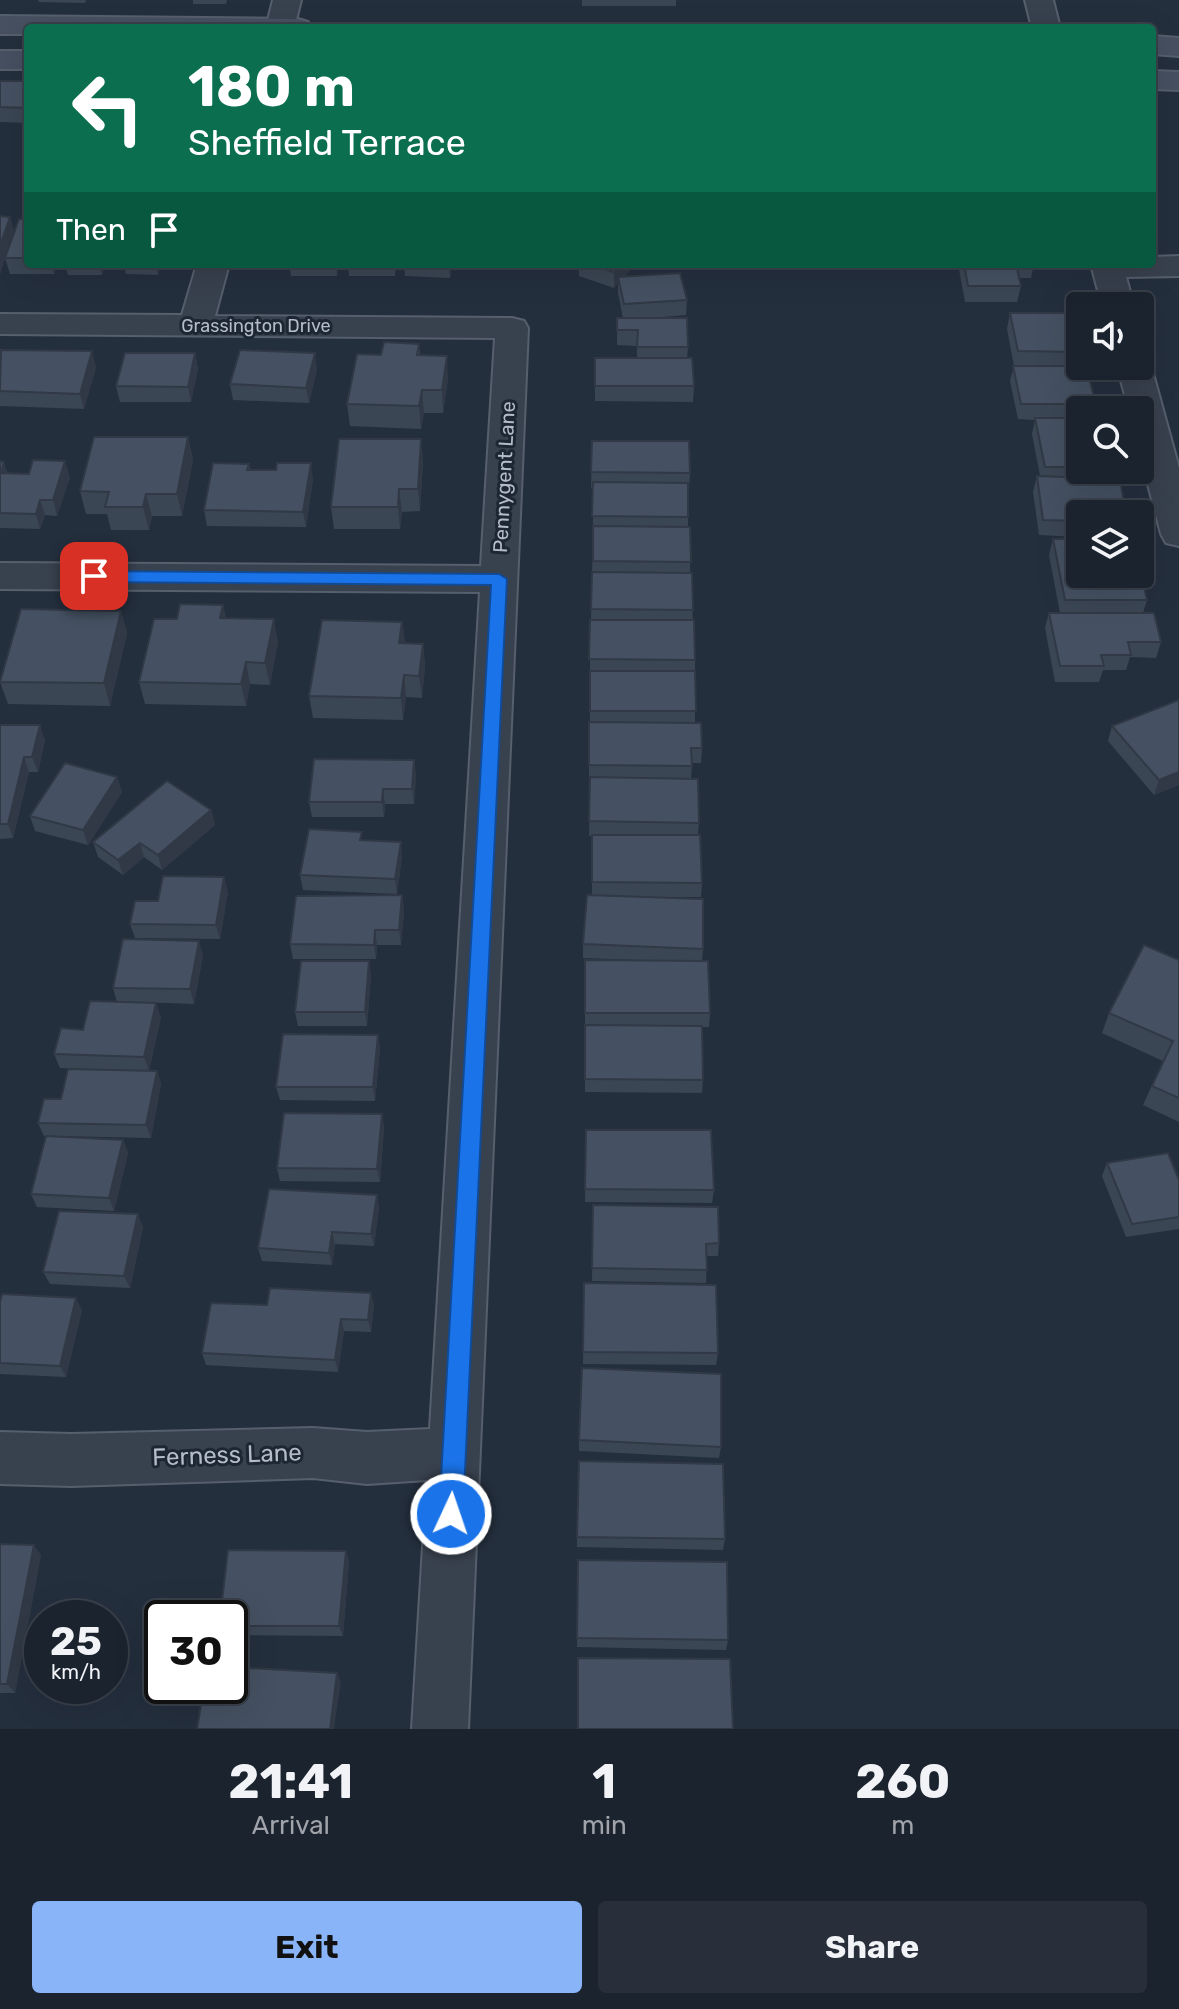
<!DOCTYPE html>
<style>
:root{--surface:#1b232e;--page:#282f3a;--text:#f1f3f6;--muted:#a0a4aa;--line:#39404a;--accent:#8ab4f8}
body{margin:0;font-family:Rubik,sans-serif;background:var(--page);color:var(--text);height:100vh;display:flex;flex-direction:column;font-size:30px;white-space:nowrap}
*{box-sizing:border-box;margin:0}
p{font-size:26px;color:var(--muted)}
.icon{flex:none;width:44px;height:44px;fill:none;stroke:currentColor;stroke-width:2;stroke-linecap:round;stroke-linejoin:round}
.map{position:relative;height:1729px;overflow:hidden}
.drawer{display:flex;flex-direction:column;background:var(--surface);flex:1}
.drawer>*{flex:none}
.hud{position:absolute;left:24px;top:24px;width:1132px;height:244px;border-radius:8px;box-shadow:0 8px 32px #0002,0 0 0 2px var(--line);background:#0b6e4f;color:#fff;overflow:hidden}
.fabs{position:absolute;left:1066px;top:292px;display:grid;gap:16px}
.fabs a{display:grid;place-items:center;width:88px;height:88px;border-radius:8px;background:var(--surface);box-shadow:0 8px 32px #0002,0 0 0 2px var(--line);font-size:40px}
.speed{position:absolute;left:24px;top:1600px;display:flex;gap:16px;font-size:40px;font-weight:700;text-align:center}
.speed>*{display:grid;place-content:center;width:104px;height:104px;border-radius:50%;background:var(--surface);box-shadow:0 8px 32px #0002,0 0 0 2px var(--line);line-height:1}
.speed small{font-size:20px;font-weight:400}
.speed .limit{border:4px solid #111;border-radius:12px;background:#fff;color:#111}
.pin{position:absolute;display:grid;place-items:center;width:68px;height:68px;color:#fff;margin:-34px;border-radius:16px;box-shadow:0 4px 12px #0006}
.me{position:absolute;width:88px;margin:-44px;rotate:3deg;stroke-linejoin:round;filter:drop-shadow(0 0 6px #0008)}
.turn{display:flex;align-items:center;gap:28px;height:168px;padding:0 32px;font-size:36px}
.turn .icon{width:104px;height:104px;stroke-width:2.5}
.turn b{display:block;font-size:56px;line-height:68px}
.then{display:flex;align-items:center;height:76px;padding:0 32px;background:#0003;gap:16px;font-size:30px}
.eta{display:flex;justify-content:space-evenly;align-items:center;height:136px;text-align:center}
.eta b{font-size:48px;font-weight:700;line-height:56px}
.action{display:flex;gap:16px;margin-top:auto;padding:16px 32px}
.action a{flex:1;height:92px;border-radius:8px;background:var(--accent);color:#111;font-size:32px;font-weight:700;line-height:92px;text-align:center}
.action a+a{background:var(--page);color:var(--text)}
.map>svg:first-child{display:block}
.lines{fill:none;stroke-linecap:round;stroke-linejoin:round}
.minor-casing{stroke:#565f6c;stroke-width:4}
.secondary-casing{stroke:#565f6c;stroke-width:4}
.minor{fill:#38414e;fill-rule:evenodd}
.secondary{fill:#465061;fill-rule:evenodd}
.wall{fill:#3b4654}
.shaded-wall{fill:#303945}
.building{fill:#455162;stroke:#303945;stroke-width:2}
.route{fill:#1a73e8;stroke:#114b97;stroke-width:2}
.labels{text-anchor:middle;stroke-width:6;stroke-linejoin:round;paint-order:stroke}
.far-street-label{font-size:18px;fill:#b4bcc9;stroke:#1d2633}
.street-label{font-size:20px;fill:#b4bcc9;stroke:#1d2633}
.near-street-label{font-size:24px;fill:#b4bcc9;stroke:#1d2633}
</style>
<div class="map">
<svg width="1179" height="1729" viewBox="0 0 1179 1729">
<rect width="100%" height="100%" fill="#242f3e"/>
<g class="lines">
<defs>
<g id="minor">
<path d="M273,0H301L294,28H266Z"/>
<path d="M1025,0H1053L1060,28H1032Z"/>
<path d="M1179,256V276L1126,277L1134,306H1102L1092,268L1095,264H1152V257Z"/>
<path d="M197,264H229L215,316L512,318L524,321L528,328L468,1729H412L427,1480L367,1484L313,1478L71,1486L0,1484V1432L71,1434L313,1428L367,1432L430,1429L480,592L0,589V563L481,566L495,338L0,334V314L182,315Z"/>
<path d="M1140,357L1146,359L1151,366L1179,468V546L1166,543L1161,534L1140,454V410H1129L1117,366H1140Z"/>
</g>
<g id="secondary">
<path d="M0,16L298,19L308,22L313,28H28V34H0Z"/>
<path d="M1152,36L1179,38V56L1152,54Z"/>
<rect x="0" y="51" width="28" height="18"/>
<path d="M1152,71L1179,72V90L1152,89Z"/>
</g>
</defs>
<use href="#minor" class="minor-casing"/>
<use href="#secondary" class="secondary-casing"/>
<use href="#minor" class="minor"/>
<use href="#secondary" class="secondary"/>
</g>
<g class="wall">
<path d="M38,0H86L85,3L39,2Z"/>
<path d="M193,0H227L226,4H193Z"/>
<rect x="582" y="0" width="94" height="6"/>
<path d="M0,81H28V123L0,122Z"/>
<path d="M0,216L10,217L14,232L28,219V264H58L54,274H10L5,258L0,274Z"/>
<path d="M65,264H105L102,275H68Z"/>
<path d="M123,264H161L158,275L126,274Z"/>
<path d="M289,264H339L337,276H291Z"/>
<path d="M348,264H396L395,276H349Z"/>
<path d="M404,264H452L450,278L405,276Z"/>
<path d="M478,264H508V266L478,265Z"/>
<path d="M579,264H635L624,277L687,300L686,315L651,318L688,347L687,358L694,386L693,402L595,401V358H637V346L617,345V318H623L618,293V283L614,288L579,276Z"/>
<path d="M958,264H1034L1031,278H1019L1021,286L1017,302H965Z"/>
<path d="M1010,313L1072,333L1080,332V366L1096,404L1094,410H1080V470H1101L1098,478L1080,514V537L1039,535L1033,492L1037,476H1040L1032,434L1035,420L1018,419L1010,381L1014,366L1007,329Z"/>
<path d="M419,344L420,355L448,378L443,413H424L421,429L350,426L347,404L381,355Z"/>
<path d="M0,353L96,367L84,409L0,406Z"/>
<path d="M195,353L198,369L191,402H120L116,386Z"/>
<path d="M317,369L309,403L233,400L230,384Z"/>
<path d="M188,437L193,460L182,516H152L149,530H111L107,514H86L80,491Z"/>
<path d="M592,441L690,473L689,489H688V527L695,660V723L702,748L701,763H692L691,779L699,823L698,835L702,883L701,897H652L703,949L702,961L710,1013L709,1027H702L703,1080L702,1093L585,1092V1013L636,960L583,958V944L592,895V836H589L590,780H589V722H590V620H591L593,532V488H591Z"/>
<path d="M0,461L8,473L70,477L57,516L45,515L40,529L0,528Z"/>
<path d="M423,461L420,511L402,512L400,529H334L331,507Z"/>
<path d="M249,464L250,470H276L313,479L306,527L207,526L204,510Z"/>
<path d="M1053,539L1147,600L1143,613L1161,642L1156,658L1130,657L1126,670H1103L1099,682H1055L1045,628L1049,613H1060L1049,555Z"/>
<path d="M223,605L226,618L278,642L270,685L250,684L246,706L145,704L139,682L177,619Z"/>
<path d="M121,611L127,633L110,706L8,704L0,682Z"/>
<path d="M402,622L405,643L423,644L425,666L422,698L406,697L403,720L313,718L309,696Z"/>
<path d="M1179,700V785L1154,795L1108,741L1112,726Z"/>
<path d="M0,725L45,740L38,772H29L13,838L0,839Z"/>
<path d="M414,760L416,775L414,804H385L384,817H312L309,802Z"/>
<path d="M117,777L122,792L88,845L35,831L30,816Z"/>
<path d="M211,810L215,825L162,870L144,857L123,875L98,857L93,842Z"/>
<path d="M363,840L402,856L397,894L303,890L300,875Z"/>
<path d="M228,892L220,939L135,938L130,924L158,901Z"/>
<path d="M402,895L404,910L401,945H377L376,959H293L290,944Z"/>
<path d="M203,955L194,1004L139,1002L161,1017L149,1071H157L161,1084L151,1138L56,1136L123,1140L128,1153L114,1211L37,1207L31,1194L46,1136H44L38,1123L61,1099L118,1070L60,1068L54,1054L117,1002L113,988Z"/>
<path d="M1179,960V1122L1143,1105L1163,1061L1102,1033L1109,1013Z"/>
<path d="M371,975L367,1026H298L295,1012Z"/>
<path d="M378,1035L380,1049L375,1101L280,1100L276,1087Z"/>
<path d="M382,1114L384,1128L380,1182L280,1181L277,1168Z"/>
<path d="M586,1130L714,1190L712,1203L585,1202Z"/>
<path d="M1107,1163L1179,1180V1229L1126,1237L1102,1176Z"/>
<path d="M377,1195L379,1208L374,1246L335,1244L332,1265L262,1261L258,1248Z"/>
<path d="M593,1205L719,1243L718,1256H707L706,1283L592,1281Z"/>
<path d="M143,1227L130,1288L50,1284L43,1272Z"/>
<path d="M584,1283L718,1353L716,1365L583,1364Z"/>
<path d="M371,1293L374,1306L371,1332L344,1331L338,1372L206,1365L202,1353L267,1305Z"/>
<path d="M0,1302L82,1310L66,1377L0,1374Z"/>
<path d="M579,1440L721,1447L719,1458L579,1451Z"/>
<path d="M577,1537L725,1539L723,1550L577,1547Z"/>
<path d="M0,1544L41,1555L15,1693H0Z"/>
<path d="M346,1551L349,1561L343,1636L230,1635V1618Z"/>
<path d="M578,1560L728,1640L726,1650L577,1647Z"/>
</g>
<g class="shaded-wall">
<path d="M10,217L14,232L0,274V246Z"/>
<path d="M52,264H58L54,274Z"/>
<path d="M99,264H105L102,275Z"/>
<path d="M156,264H161L158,275Z"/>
<path d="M336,264H339L337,276Z"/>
<path d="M449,264H452L450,278Z"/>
<path d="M621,264H635L619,282L618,277V283L614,288V272Z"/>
<path d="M92,351L96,367L84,409L80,394Z"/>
<path d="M195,353L198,369L191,402L188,387Z"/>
<path d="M315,353L317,369L309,403L306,388Z"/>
<path d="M447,356L448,378L443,413L442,390Z"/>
<path d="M422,390L424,413L421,429L419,406Z"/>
<path d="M188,437L193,460L182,516L177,494Z"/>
<path d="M421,439L423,461L420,511L418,489Z"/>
<path d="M65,461L70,477L57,516L53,500Z"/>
<path d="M4,462L9,477L1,473Z"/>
<path d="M311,463L313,479L306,527L303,512Z"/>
<path d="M399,489L402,512L400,529L398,507Z"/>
<path d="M146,494L152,516L149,530L143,507Z"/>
<path d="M40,500L45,515L40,529L36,514Z"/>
<path d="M223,605L228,627L220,618Z"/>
<path d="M121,611L127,633L110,706L104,683Z"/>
<path d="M274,619L278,642L270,685L265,663Z"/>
<path d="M402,622L405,644L399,643Z"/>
<path d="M423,644L425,666L422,698L419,676Z"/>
<path d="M246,662L250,684L246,706L241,684Z"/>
<path d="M404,675L406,697L403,720L401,698Z"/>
<path d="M40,725L45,740L38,772L32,757Z"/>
<path d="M24,757L29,772L13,838L8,824Z"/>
<path d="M414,760L416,775L414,804L412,789Z"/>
<path d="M1179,772V785L1154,795L1159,780Z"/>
<path d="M117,777L122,792L88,845L83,830Z"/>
<path d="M383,789L385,804L384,817L382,802Z"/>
<path d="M211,810L215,825L162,870L158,855Z"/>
<path d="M401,842L402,856L397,894L395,879Z"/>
<path d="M140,843L144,857L123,875L118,860Z"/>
<path d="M224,877L228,892L220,939L216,925Z"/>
<path d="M402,895L404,910L401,945L399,930Z"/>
<path d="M375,930L377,945L376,959L374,945Z"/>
<path d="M199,941L203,955L194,1004L190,989Z"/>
<path d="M369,961L371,975L367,1026L365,1012Z"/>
<path d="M156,1003L161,1017L149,1071L144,1057Z"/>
<path d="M378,1035L380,1049L375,1101L373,1087Z"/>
<path d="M157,1071L161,1084L151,1138L146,1125Z"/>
<path d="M382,1114L384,1128L380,1182L377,1169Z"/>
<path d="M123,1140L128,1153L114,1211L109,1198Z"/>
<path d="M377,1195L379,1208L374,1246L371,1234Z"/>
<path d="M138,1214L143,1227L130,1288L124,1276Z"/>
<path d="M332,1232L335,1244L332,1265L329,1253Z"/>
<path d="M371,1293L374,1306L371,1332L368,1320Z"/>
<path d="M76,1298L82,1310L66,1377L60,1366Z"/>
<path d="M341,1319L344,1331L338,1372L335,1360Z"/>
<path d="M34,1545L41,1555L15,1693L7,1684Z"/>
<path d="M346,1551L349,1561L343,1636L339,1626Z"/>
<path d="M337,1673L341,1682L334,1729H330Z"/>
</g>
<g class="building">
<path d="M0,81H28V108L0,107Z"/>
<path d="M0,216L10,217L0,246Z"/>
<path d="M19,219H28V258H5Z"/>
<path d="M590,264H621L614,272Z"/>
<path d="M964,264H1016L1021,286H968Z"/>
<path d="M680,273L687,300L624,304L618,277Z"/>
<path d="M1010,313H1068L1072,333L1080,332V352L1018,351Z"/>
<path d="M617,318H687L688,347H637L638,330H617Z"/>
<path d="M384,342L419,344L417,355L447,356L442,390H422L419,406L347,404L357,354L381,355Z"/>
<path d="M1,350L92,351L80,394L0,391Z"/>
<path d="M240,350L315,353L306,388L230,384Z"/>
<path d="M125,353H195L188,387L116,386Z"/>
<path d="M595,358H692L694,386H595Z"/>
<path d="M1013,366H1086L1096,404H1021Z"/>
<path d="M1035,418H1080V467H1045Z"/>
<path d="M94,437H188L177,494H146L143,507H105L109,492L80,491Z"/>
<path d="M339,439H421L418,489H399L398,507H331Z"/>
<path d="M592,441H689L690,473L591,472Z"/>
<path d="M33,460L65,461L53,500H40L36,514L0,513V461L4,462L1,473L29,474Z"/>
<path d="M213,463L249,464L247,470H276L277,463H311L303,512L204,510Z"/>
<path d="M1037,476L1120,479L1126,514H1080V521L1043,520Z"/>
<path d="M593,482L688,483V517L592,516Z"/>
<path d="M593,526L690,527L691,562L593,561Z"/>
<path d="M1053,539H1080V574H1140V571L1147,600H1065Z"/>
<path d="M592,572L692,573L693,610L591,609Z"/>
<path d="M180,604L223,605L220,618L274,619L265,663L246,662L241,684L139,682L154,619H177Z"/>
<path d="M21,609L121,611L104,683L0,682Z"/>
<path d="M1049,613H1154L1161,642H1128L1131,655H1101L1104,666H1060Z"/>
<path d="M322,620L402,622L399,643L423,644L419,676L404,675L401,698L309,696Z"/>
<path d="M590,620H694L695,660L589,659Z"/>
<path d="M590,671H695L696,711H590Z"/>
<path d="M1179,700V772L1159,780L1112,726Z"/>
<path d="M589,722L701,723L702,748H691L692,766L589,765Z"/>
<path d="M0,725H40L32,757H24L8,824H0Z"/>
<path d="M314,759L414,760L412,789H383L382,802H309Z"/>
<path d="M65,763L117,777L83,830L30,816Z"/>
<path d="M590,777L698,779L699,823L589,821Z"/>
<path d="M167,781L211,810L158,855L140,843L118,860L93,842Z"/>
<path d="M309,829L362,832L360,840L401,842L395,879L300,875Z"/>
<path d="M592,835H700L702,883L592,882Z"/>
<path d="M163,876L224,877L216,925L130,924L135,901H158Z"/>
<path d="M402,895L399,930H375L374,945L290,944L296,896Z"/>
<path d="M587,895L703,899V949L583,944Z"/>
<path d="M123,939L199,941L190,989L113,988Z"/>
<path d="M1144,945L1179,960V1098L1152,1086L1173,1041L1109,1013Z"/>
<path d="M585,960L708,961L710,1013H585Z"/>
<path d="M301,961H369L365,1012H295Z"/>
<path d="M90,1001L156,1003L144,1057L54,1054L61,1028L83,1030Z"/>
<path d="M585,1025L702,1026L703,1080L585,1079Z"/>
<path d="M283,1034L378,1035L373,1087H276Z"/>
<path d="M68,1069L157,1071L146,1125L38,1123L44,1099H61Z"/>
<path d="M284,1113L382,1114L377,1169L277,1168Z"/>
<path d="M586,1130H711L714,1190L585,1189Z"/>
<path d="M46,1136L123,1140L109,1198L31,1194Z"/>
<path d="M1168,1153L1179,1180V1217L1132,1224L1107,1163Z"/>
<path d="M269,1189L377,1195L371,1234L332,1232L329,1253L258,1248Z"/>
<path d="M593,1205L718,1207L719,1243L706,1244L707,1270L592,1268Z"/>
<path d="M59,1211L138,1214L124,1276L43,1272Z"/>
<path d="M584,1283L716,1285L718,1353L583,1352Z"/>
<path d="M270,1288L371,1293L368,1320L341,1319L335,1360L202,1353L211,1303L267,1305Z"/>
<path d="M2,1294L76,1298L60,1366L0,1363V1302Z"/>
<path d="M582,1368L721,1374V1447L579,1440Z"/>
<path d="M579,1461L723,1464L725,1539L577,1537Z"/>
<path d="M0,1544L34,1545L7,1684H0Z"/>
<path d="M228,1550L346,1551L339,1626H230V1618H220Z"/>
<path d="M578,1560L727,1562L728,1640L577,1638Z"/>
<path d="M578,1658L730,1659L733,1729H578Z"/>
<path d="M230,1667L337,1673L330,1729H197L204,1686H230Z"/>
</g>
<path class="route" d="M94,571L499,574L507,579L463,1514L459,1522L451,1526L443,1522L439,1514L491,585L94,582L86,576Z"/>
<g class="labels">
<g class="far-street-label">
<text x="256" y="332">Grassington Drive</text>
</g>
<g class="street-label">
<text transform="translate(504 477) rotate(-87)" y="7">Pennygent Lane</text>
</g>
<g class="near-street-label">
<text transform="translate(227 1455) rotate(-2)" y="8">Ferness Lane</text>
</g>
</g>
</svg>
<div class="fabs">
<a><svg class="icon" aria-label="sound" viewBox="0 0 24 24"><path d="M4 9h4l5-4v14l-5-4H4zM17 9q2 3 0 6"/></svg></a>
<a><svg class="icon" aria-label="search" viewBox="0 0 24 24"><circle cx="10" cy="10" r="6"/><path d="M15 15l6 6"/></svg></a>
<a><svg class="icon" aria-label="layers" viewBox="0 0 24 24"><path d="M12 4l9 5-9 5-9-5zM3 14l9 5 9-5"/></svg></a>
</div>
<div class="speed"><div>25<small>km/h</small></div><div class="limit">30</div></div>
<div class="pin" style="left:94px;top:576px;background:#d93025"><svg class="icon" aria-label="arrive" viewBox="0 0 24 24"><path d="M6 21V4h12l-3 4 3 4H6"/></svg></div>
<svg class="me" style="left:451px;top:1514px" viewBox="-20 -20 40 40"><circle r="17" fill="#1a73e8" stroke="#fff" stroke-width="3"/><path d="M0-11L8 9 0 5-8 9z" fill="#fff"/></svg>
<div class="hud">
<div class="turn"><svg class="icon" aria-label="left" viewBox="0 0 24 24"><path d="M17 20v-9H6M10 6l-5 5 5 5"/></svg><div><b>180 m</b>Sheffield Terrace</div></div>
<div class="then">Then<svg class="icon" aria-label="arrive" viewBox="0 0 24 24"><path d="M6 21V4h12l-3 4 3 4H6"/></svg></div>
</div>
</div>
<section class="drawer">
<div class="eta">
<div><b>21:41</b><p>Arrival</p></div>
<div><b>1</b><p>min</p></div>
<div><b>260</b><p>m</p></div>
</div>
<div class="action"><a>Exit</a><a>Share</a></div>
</section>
